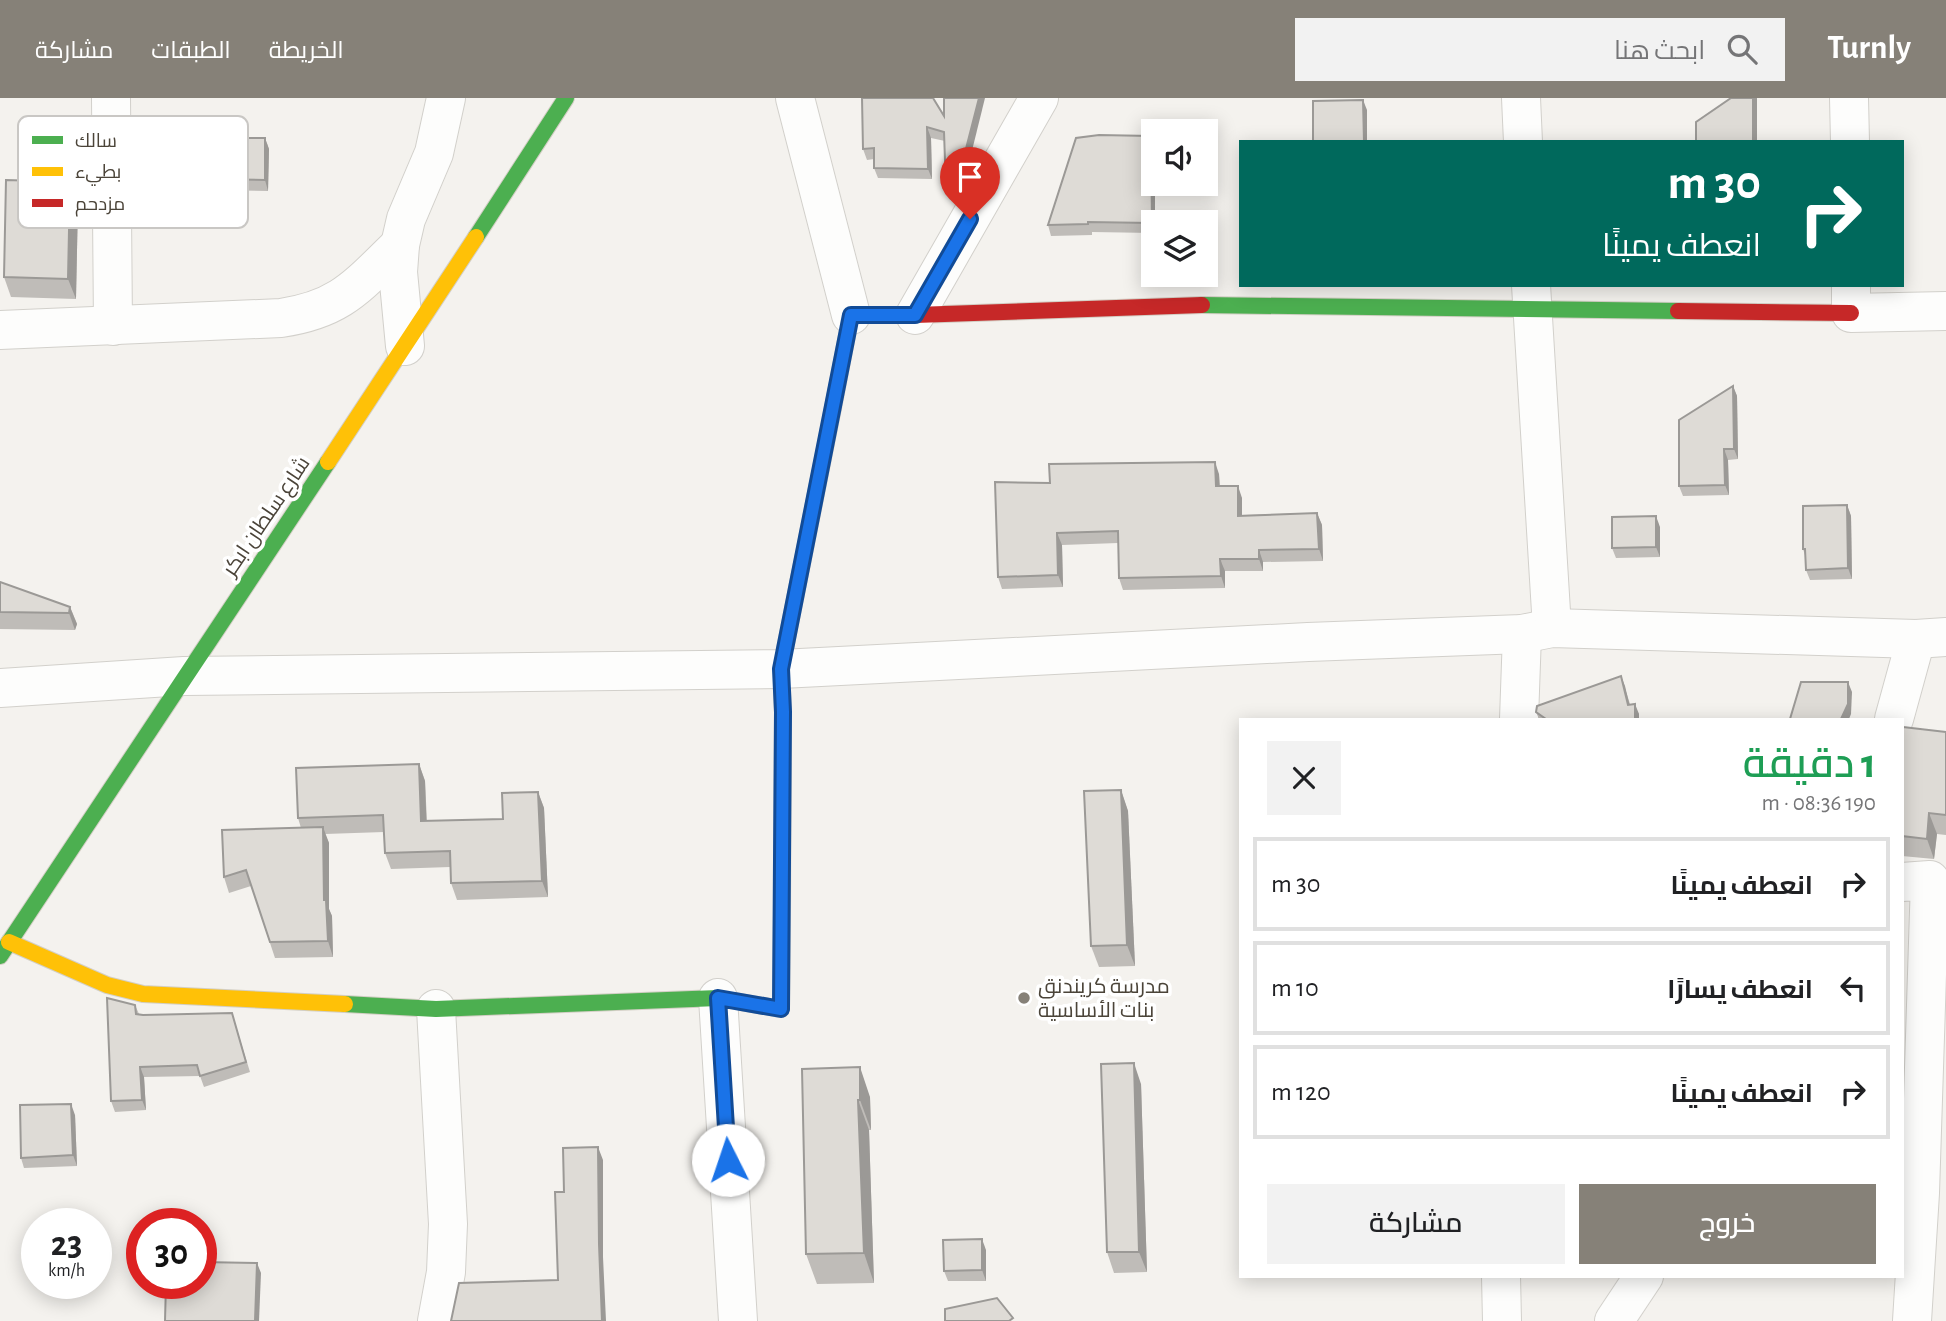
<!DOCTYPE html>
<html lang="ar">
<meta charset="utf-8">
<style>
:root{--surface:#fff;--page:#f2f2f2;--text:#202124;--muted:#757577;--line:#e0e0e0;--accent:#868178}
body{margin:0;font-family:"Alegreya Sans",Cairo,sans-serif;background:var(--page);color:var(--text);direction:rtl;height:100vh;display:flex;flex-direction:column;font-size:26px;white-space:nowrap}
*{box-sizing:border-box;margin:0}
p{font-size:23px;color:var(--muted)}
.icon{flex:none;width:38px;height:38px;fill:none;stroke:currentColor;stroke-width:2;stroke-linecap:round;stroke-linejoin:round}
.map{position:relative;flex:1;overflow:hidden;direction:ltr}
.sheet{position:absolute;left:1239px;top:620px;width:665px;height:560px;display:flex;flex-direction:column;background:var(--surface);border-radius:0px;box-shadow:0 4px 18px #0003;direction:rtl}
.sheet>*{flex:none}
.hud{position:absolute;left:1239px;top:42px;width:665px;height:147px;border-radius:0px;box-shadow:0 4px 18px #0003;direction:rtl;background:#00695c;color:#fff;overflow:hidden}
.buttons{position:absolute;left:1141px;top:21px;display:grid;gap:14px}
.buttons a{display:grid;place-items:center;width:77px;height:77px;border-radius:0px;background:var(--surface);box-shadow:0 4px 18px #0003;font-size:35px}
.speed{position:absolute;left:21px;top:1110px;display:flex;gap:14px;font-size:35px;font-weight:700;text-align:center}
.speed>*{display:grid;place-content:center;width:91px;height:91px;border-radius:50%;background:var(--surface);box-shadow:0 4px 18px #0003;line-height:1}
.speed small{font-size:18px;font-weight:400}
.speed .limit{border:10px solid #d22;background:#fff;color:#111}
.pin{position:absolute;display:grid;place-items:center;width:60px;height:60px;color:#fff;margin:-72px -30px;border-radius:50% 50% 50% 0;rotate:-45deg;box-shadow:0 0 7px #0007}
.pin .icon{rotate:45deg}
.me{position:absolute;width:77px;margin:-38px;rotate:356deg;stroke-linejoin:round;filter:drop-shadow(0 0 5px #0008)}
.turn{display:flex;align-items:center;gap:24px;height:147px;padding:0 28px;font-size:32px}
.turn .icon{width:91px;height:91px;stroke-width:2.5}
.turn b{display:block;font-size:49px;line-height:60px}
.round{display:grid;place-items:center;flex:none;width:74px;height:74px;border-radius:0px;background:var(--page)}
.headline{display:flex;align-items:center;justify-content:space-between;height:119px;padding:0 28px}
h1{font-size:42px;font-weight:600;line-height:52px;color:#1e9e55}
.button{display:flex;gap:14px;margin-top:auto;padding:14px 28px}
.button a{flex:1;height:80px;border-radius:0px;background:var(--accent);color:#fff;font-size:28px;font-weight:600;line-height:80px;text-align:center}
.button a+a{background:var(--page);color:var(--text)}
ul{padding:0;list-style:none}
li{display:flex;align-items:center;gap:21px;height:94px;margin:0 14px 10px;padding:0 14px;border:4px solid var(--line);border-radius:0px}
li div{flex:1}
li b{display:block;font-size:26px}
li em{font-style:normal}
header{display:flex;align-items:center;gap:42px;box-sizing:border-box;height:98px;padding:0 35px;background:var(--accent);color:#fff}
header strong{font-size:33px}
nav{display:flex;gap:38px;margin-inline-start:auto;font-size:24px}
.search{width:490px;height:63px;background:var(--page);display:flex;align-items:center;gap:18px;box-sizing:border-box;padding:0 24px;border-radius:0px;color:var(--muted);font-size:26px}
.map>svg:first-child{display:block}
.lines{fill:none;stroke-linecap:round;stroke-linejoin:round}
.street-casing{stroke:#d2d0cb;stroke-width:40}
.fast-casing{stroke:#d3cfc5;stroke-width:18}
.slow-casing{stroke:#d3cfc5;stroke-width:18}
.jam-casing{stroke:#d3cfc5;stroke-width:18}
.street{stroke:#fdfdfc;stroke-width:38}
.fast{stroke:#4caf50;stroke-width:16}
.slow{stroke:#ffc107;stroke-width:16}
.jam{stroke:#c62828;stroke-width:16}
.wall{fill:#bfbcb8}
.shaded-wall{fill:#9b9996}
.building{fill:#dedbd6;stroke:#9b9996;stroke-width:2}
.route-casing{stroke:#114b97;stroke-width:18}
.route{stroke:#1a73e8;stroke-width:12}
.poi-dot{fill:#868178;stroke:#fff;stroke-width:2.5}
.labels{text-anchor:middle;stroke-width:7;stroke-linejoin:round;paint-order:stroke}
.street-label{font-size:21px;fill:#4b4439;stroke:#fff}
.poi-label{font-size:21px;fill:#4b4439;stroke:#fff;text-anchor:start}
.key{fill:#fff;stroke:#c9c7c4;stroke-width:2}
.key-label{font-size:19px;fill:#4b4439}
</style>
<header>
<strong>Turnly</strong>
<div class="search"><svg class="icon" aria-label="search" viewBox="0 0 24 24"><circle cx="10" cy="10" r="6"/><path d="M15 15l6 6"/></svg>ابحث هنا</div>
<nav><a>الخريطة</a><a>الطبقات</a><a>مشاركة</a></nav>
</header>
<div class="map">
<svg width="1946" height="1223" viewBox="0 0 1946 1223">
<rect width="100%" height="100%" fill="#f4f2ee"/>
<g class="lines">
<defs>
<g id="street">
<path d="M111,0L113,228"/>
<path d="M795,0L851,217"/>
<path d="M1521,0L1523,44"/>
<path d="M1849,0L1850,44"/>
<path d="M1531,187L1552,530"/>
<path d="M1851,187V215L1946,213"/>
<path d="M915,217L1039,0"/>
<path d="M0,232L281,220C342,211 358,187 400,147"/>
<path d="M405,248L398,174L400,147L406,121L434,55L446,0"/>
<path d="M0,590L184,578L781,571L1308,544L1522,536L1552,530L1916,541L1946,539"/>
<path d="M1519,621L1522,536"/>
<path d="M1894,621L1916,541"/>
<path d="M1902,784L1930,782L1920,1095L1912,1223"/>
<path d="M718,900L738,1223"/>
<path d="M436,911L448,1126L446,1174L437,1223"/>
<path d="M1501,1178L1502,1223"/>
<path d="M1614,1223L1644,1178"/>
</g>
<g id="fast">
<path d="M476,139L566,0"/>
<path d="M1202,207L1678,213"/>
<path d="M0,858L328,364"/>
<path d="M345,906L436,911L718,900L781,911L782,817"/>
</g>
<g id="slow">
<path d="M328,364L476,139"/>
<path d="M782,817L783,614L781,571L833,310"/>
<path d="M9,844L107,887L143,896L345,906"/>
</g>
<g id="jam">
<path d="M1678,213L1851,215"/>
<path d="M833,310L851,217H915L1202,207"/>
</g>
</defs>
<use href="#street" class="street-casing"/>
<use href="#fast" class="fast-casing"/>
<use href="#slow" class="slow-casing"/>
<use href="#jam" class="jam-casing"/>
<use href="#street" class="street"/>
<use href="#fast" class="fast"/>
<use href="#slow" class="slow"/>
<use href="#jam" class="jam"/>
</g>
<g class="wall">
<path d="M933,0L963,89L955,102H950L946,91L945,43L931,40L932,81L878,80L874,70V61L867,62L863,51Z"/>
<path d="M1151,38L1153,46V86H1155V124H1153V135L1092,134V137L1051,138L1048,127Z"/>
<path d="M265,40L269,51L268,93L209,92L205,81Z"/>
<path d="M78,104L76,201L11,199L4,179Z"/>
<path d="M1733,288L1737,298L1738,361L1728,362L1729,397L1683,398L1679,388Z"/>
<path d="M1219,376L1220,388L1242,400V417L1317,415L1322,427L1323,463L1263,464V473H1225V490L1123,492L1119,480L1118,445L1062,447L1063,489L1002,491L998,479L1050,385Z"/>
<path d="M1847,407L1851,418L1852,481L1810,482L1806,472L1805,457L1803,451Z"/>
<path d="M1660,429V459L1616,460L1612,450Z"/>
<path d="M0,484L70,509L77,526L75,532L0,531Z"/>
<path d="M1621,578L1630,606L1639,616V621H1539L1536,614Z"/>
<path d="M1946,634V737L1937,736L1934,761L1902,758V638Z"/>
<path d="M419,666L425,683L427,723L503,721L538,694L544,710L548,799L457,802L451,785L450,769L391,771L385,755L384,734L325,736L329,745V811L332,818L333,859L275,860L251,788L229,795L224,779L301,730L298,720Z"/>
<path d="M1121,692L1128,713L1135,868L1099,869L1091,848Z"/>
<path d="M135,907L139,916L143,917L232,915L250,974L204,989L200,978L144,979L146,1012L115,1014L111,1003Z"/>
<path d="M802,971L870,999L871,1032H869L874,1185L817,1186L806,1156Z"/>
<path d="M1141,986L1147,1174L1114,1175L1107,1154Z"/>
<path d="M75,1017L77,1068L24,1070L21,1060Z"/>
<path d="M986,1152V1183H948L944,1173Z"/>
</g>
<g class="shaded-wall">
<path d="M979,0H985L963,89L955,102L951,92Z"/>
<rect x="1753" y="0" width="4" height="44"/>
<path d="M1363,2L1367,12V44H1364Z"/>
<path d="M927,29L931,40L932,81L928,71Z"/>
<path d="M1151,38L1153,46V86H1155V124H1153V129L1152,125Z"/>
<path d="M265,40L269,51L268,93L265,82Z"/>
<path d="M70,84L78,104L76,201L68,181Z"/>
<path d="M1733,288L1737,298L1738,361L1734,351Z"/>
<path d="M1724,351L1728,362L1729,397L1725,387Z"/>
<path d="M1215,364L1219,376L1220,400L1216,388Z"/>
<path d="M1238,388L1242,400V430L1238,418Z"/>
<path d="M1847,407L1851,418L1852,481L1848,470Z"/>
<path d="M1317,415L1322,427L1323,463L1319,451Z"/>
<path d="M1656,418L1660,429V459L1656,449Z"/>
<path d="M1057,435L1062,447L1063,489L1058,477Z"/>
<path d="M1259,452L1263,464V473L1259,461Z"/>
<path d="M1220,461L1225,473V490L1221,478Z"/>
<path d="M70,509L77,526L75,532L69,515Z"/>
<path d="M1621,578L1625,588L1632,617L1628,607Z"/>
<path d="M1848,584L1852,594L1851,616L1849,621H1841Z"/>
<path d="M1635,606L1639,616V621H1635Z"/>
<path d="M419,666L425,683L427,740L421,723Z"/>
<path d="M1121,692L1128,713L1135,868L1127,847Z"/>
<path d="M538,694L544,710L548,799L542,783Z"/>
<path d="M1929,715L1937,736L1934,761L1927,741Z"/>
<path d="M323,729L329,745V811L332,818L333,859L328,843L324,802Z"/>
<path d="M1134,965L1141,986L1147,1174L1139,1154Z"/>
<path d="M140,969L144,979L146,1012L142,1002Z"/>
<path d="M860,969L870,999L871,1032L860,1002Z"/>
<path d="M858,1002L869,1032L874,1185L864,1155Z"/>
<path d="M71,1006L75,1017L77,1068L73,1057Z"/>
<path d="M598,1049L603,1062V1159L606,1223H602L599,1146Z"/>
<path d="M982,1141L986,1152V1183L982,1172Z"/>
<path d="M257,1165L261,1175L259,1223H255Z"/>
</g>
<g class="building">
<path d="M862,0H933L944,18V0H979L959,78L951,92L946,91L944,34L927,29L928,71L874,70V50L863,51Z"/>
<path d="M1731,0H1753V44H1696V24Z"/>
<path d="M1363,2L1364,44H1313V3Z"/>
<path d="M1099,37L1151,38L1152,125L1088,124V126L1048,127L1076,40Z"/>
<path d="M206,40H265V82L205,81Z"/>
<path d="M6,82L70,84L68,181L4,179Z"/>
<path d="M1733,288L1734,351H1724L1725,387L1679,388V322Z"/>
<path d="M1215,364L1216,388H1238V418L1317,415L1319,451L1259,452V461H1220L1221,478L1119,480L1118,433L1057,435L1058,477L998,479L995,384L1050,385L1049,366Z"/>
<path d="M1847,407L1848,470L1806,472L1805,451H1803V408Z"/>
<path d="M1656,418V449L1612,450V419Z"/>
<path d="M0,484L70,509L69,515L0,514Z"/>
<path d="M1621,578L1628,607L1635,606V621H1546L1536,614L1537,608Z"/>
<path d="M1801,584H1848V606L1841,621H1790Z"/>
<path d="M1903,629L1946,634V717L1929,715L1927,741L1902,738V638Z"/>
<path d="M419,666L421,723L503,721L502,695L538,694L542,783L451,785L450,753L385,755L383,717L298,720L296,670Z"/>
<path d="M1121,692L1127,847L1091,848L1084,693Z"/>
<path d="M323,729L324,802H326L328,843L270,844L246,772L224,779L222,732Z"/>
<path d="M107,900L135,907L136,916L143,917L232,915L246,964L200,978L197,967L140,969L142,1002L111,1003Z"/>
<path d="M1134,965L1139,1154H1107L1101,966Z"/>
<path d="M860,969V1002H858L864,1155L806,1156L802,971Z"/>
<path d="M71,1006L73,1057L21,1060L20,1007Z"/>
<path d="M598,1049L599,1146L602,1223H451L459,1185L558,1182L555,1094H564L563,1050Z"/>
<path d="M982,1141V1172L944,1173L943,1142Z"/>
<path d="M201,1164L257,1165L255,1223H165L166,1185H201Z"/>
<path d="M997,1200L1013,1220L1009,1223H945V1211Z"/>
</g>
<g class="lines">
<defs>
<path id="route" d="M728,1062L718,900L781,911L783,614L781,571L851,217H915L970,121"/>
</defs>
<use href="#route" class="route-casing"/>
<use href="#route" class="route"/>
</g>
<circle class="poi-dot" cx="1024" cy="900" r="7"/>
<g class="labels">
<g class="street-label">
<text transform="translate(266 418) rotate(-56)" y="7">شارع سلطان ابكر</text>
</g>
<g class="poi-label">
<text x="1038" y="895">مدرسة كريندنق<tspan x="1038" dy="24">بنات الأساسية</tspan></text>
</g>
</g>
<rect x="18" y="18" width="230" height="112" rx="10" class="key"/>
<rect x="32" y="38" width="31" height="8" fill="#4caf50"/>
<rect x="32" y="69" width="31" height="9" fill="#ffc107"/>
<rect x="32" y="101" width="31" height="8" fill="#c62828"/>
<g class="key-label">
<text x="75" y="49">سالك</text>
<text x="75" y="80">بطيء</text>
<text x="75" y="112">مزدحم</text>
</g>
</svg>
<div class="buttons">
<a><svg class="icon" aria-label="sound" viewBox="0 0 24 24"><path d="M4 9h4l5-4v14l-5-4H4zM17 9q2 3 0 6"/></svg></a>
<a><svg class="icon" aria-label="layers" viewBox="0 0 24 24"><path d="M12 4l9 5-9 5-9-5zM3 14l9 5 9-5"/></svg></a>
</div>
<div class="speed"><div>23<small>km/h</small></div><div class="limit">30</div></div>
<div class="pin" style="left:970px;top:121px;background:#d93025"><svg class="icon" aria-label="arrive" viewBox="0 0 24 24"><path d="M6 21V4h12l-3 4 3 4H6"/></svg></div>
<svg class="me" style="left:728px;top:1062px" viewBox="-20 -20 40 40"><circle r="19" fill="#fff"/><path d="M0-13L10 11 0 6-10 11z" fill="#1a73e8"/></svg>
<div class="hud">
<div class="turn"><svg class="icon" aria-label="right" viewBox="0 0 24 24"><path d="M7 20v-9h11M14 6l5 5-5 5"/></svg><div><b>30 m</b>انعطف يمينًا</div></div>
</div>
<section class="sheet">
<div class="headline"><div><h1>1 دقيقة</h1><p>190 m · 08:36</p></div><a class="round"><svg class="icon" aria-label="close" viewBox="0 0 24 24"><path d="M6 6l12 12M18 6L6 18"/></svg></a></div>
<ul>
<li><svg class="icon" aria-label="right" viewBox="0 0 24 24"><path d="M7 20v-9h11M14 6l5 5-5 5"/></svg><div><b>انعطف يمينًا</b></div><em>30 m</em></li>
<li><svg class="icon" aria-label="left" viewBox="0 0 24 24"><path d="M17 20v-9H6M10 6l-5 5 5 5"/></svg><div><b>انعطف يسارًا</b></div><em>10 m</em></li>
<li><svg class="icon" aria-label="right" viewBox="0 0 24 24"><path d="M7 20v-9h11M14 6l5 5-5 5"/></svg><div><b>انعطف يمينًا</b></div><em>120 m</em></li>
</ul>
<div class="button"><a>خروج</a><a>مشاركة</a></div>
</section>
</div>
